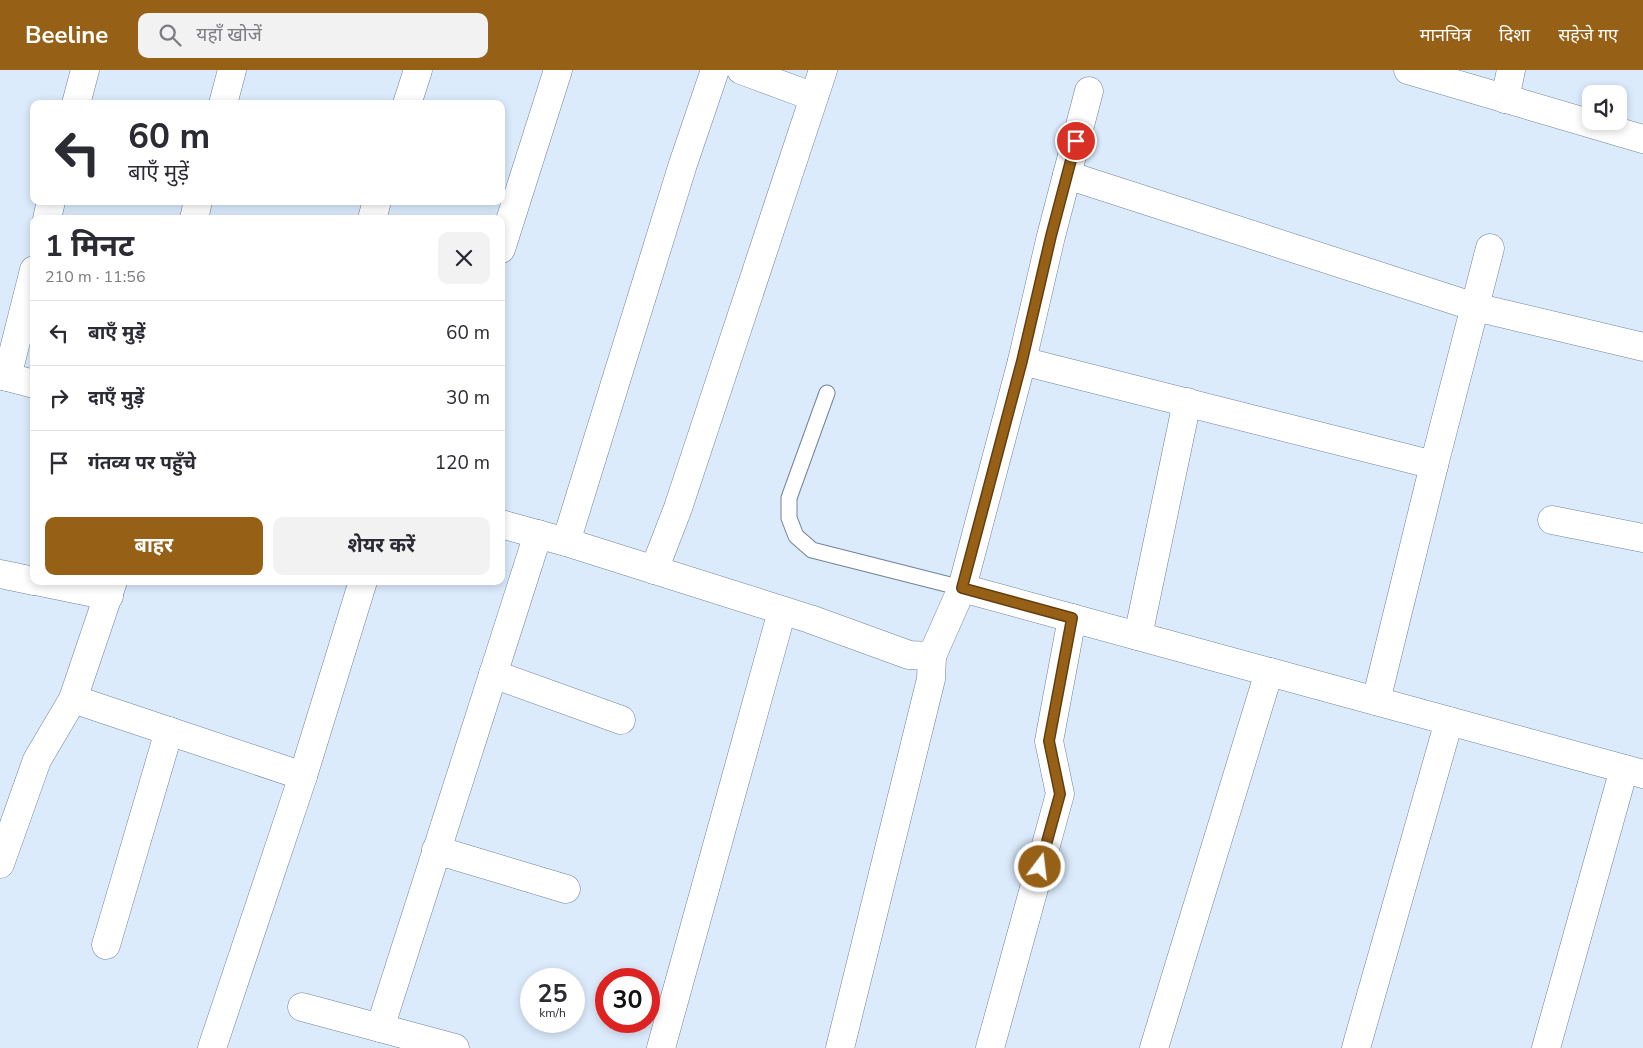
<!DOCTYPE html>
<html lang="hi">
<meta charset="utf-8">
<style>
:root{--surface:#fff;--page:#f2f2f3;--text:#2b2b33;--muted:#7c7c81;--line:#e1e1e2;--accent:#966017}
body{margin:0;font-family:"Nunito Sans","Noto Sans Devanagari",sans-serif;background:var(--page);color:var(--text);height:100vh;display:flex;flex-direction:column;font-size:19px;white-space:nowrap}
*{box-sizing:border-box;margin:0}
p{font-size:16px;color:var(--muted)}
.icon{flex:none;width:28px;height:28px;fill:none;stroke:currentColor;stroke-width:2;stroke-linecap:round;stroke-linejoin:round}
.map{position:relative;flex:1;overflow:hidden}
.details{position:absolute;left:30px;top:145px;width:475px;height:370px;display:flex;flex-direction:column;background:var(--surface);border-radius:10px;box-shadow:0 2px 8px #0003}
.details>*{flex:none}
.guide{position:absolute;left:30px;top:30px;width:475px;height:105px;border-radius:10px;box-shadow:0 2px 8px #0003;background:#fff;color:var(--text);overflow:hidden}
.fabs{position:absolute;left:1582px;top:15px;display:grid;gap:10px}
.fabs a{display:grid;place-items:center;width:45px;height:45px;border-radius:10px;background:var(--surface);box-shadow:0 2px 8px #0003;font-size:25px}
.speed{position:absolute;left:520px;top:898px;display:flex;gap:10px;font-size:25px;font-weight:700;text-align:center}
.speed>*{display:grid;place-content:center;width:65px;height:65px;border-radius:50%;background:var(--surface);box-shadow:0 2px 8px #0003;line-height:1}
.speed small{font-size:12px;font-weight:400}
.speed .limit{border:8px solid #d22;background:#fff;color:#111}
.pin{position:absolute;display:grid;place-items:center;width:42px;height:42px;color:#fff;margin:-21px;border:2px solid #fff;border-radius:50%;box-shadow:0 1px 5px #0007}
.me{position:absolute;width:55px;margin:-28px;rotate:15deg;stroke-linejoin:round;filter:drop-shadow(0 0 4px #0008)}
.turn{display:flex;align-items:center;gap:18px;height:105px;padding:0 15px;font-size:22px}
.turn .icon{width:65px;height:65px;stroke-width:2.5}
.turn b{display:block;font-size:35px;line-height:42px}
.round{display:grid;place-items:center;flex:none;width:52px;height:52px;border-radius:10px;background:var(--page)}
.summary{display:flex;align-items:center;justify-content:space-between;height:85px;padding:0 15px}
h1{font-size:30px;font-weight:700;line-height:38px}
.button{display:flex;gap:10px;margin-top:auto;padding:10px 15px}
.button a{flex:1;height:58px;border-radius:10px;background:var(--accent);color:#fff;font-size:20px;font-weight:700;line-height:58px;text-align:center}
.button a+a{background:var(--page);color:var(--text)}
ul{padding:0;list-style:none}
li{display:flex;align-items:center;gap:15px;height:65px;padding:0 15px;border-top:1px solid var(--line)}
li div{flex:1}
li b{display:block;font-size:19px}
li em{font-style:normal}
header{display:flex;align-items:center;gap:30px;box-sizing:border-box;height:70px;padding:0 25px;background:var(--accent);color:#fff}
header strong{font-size:24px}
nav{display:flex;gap:28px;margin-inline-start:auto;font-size:18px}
.search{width:350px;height:45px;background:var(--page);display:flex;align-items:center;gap:12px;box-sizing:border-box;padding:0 18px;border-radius:10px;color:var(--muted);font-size:19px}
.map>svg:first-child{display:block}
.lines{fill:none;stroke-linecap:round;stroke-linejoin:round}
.service-casing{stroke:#708396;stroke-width:17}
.minor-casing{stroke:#708396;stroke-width:29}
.service{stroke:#fff;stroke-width:15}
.minor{stroke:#fff;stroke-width:28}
.route-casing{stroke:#623e0f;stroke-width:12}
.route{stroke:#966017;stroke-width:9}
</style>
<header>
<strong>Beeline</strong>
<div class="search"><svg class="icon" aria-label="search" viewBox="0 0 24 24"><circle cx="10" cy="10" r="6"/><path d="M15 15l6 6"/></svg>यहाँ खोजें</div>
<nav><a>मानचित्र</a><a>दिशा</a><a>सहेजे गए</a></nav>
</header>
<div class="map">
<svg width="1643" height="978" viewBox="0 0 1643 978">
<rect width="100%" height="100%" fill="#dbebfc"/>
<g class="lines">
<defs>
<path id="service" d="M827,323L789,428V448L796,466L812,480L962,518"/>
<g id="minor">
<path d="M741,0L814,27"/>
<path d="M1408,0L1643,69"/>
<path d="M1505,29L1511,0"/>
<path d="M76,34L85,0"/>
<path d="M223,34L232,0"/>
<path d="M407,34L418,0"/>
<path d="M1067,105L1475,237L1643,277"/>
<path d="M47,149L51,131"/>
<path d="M194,149L198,131"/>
<path d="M372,149L377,131"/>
<path d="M501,179L558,0"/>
<path d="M1022,291L1434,395L1376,631"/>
<path d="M0,305L34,314"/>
<path d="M7,307L34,200"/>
<path d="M1434,395L1490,178"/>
<path d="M1552,450L1643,468"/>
<path d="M501,454L566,472L810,549L909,585L932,586L962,518L1022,291L1051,166L1089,21"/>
<path d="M566,472L683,94L715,0"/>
<path d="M654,500L678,438L823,0"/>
<path d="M0,504L34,511"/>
<path d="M36,511L109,526"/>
<path d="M962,518L1643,704"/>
<path d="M1138,566L1187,332"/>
<path d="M493,604L621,650"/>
<path d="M73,629L303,706L363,511"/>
<path d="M436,780L566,819"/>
<path d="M0,794L37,690L73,629L113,511"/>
<path d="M106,875L169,661"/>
<path d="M302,937L455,978"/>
<path d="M380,958L538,464"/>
<path d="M212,978L303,706"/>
<path d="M661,978L782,541"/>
<path d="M840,978L931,609L932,586"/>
<path d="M990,978L1060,724L1049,671L1072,548"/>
<path d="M1154,978L1269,602"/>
<path d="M1356,978L1449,651"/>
<path d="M1546,978L1624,699"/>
</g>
</defs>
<use href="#service" class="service-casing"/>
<use href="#minor" class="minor-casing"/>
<use href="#service" class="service"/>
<use href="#minor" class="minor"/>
</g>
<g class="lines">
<defs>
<path id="route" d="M1040,797L1060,724L1049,671L1072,548L962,518L1022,291L1051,166L1076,71"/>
</defs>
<use href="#route" class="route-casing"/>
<use href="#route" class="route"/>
</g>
</svg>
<div class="fabs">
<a><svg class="icon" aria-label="sound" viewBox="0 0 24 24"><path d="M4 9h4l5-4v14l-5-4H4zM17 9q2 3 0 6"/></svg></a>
</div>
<div class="speed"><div>25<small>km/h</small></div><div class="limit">30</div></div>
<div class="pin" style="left:1076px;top:71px;background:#d93025"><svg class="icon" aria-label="arrive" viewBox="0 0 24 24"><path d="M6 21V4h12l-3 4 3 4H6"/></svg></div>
<svg class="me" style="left:1040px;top:797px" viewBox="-20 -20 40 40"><circle r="17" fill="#966017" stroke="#fff" stroke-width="3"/><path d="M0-11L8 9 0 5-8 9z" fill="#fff"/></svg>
<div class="guide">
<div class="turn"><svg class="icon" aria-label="left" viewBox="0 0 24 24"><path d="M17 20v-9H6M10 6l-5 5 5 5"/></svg><div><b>60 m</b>बाएँ मुड़ें</div></div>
</div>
<section class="details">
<div class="summary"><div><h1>1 मिनट</h1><p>210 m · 11:56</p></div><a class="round"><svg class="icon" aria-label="close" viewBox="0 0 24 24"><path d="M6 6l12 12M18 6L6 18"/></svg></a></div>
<ul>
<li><svg class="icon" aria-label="left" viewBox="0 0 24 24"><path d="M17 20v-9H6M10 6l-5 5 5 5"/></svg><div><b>बाएँ मुड़ें</b></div><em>60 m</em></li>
<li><svg class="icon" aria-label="right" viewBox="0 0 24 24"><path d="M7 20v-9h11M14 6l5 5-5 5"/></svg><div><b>दाएँ मुड़ें</b></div><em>30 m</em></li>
<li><svg class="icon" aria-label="arrive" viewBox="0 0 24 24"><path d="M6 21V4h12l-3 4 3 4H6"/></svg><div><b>गंतव्य पर पहुँचे</b></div><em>120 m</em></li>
</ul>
<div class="button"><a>बाहर</a><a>शेयर करें</a></div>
</section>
</div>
